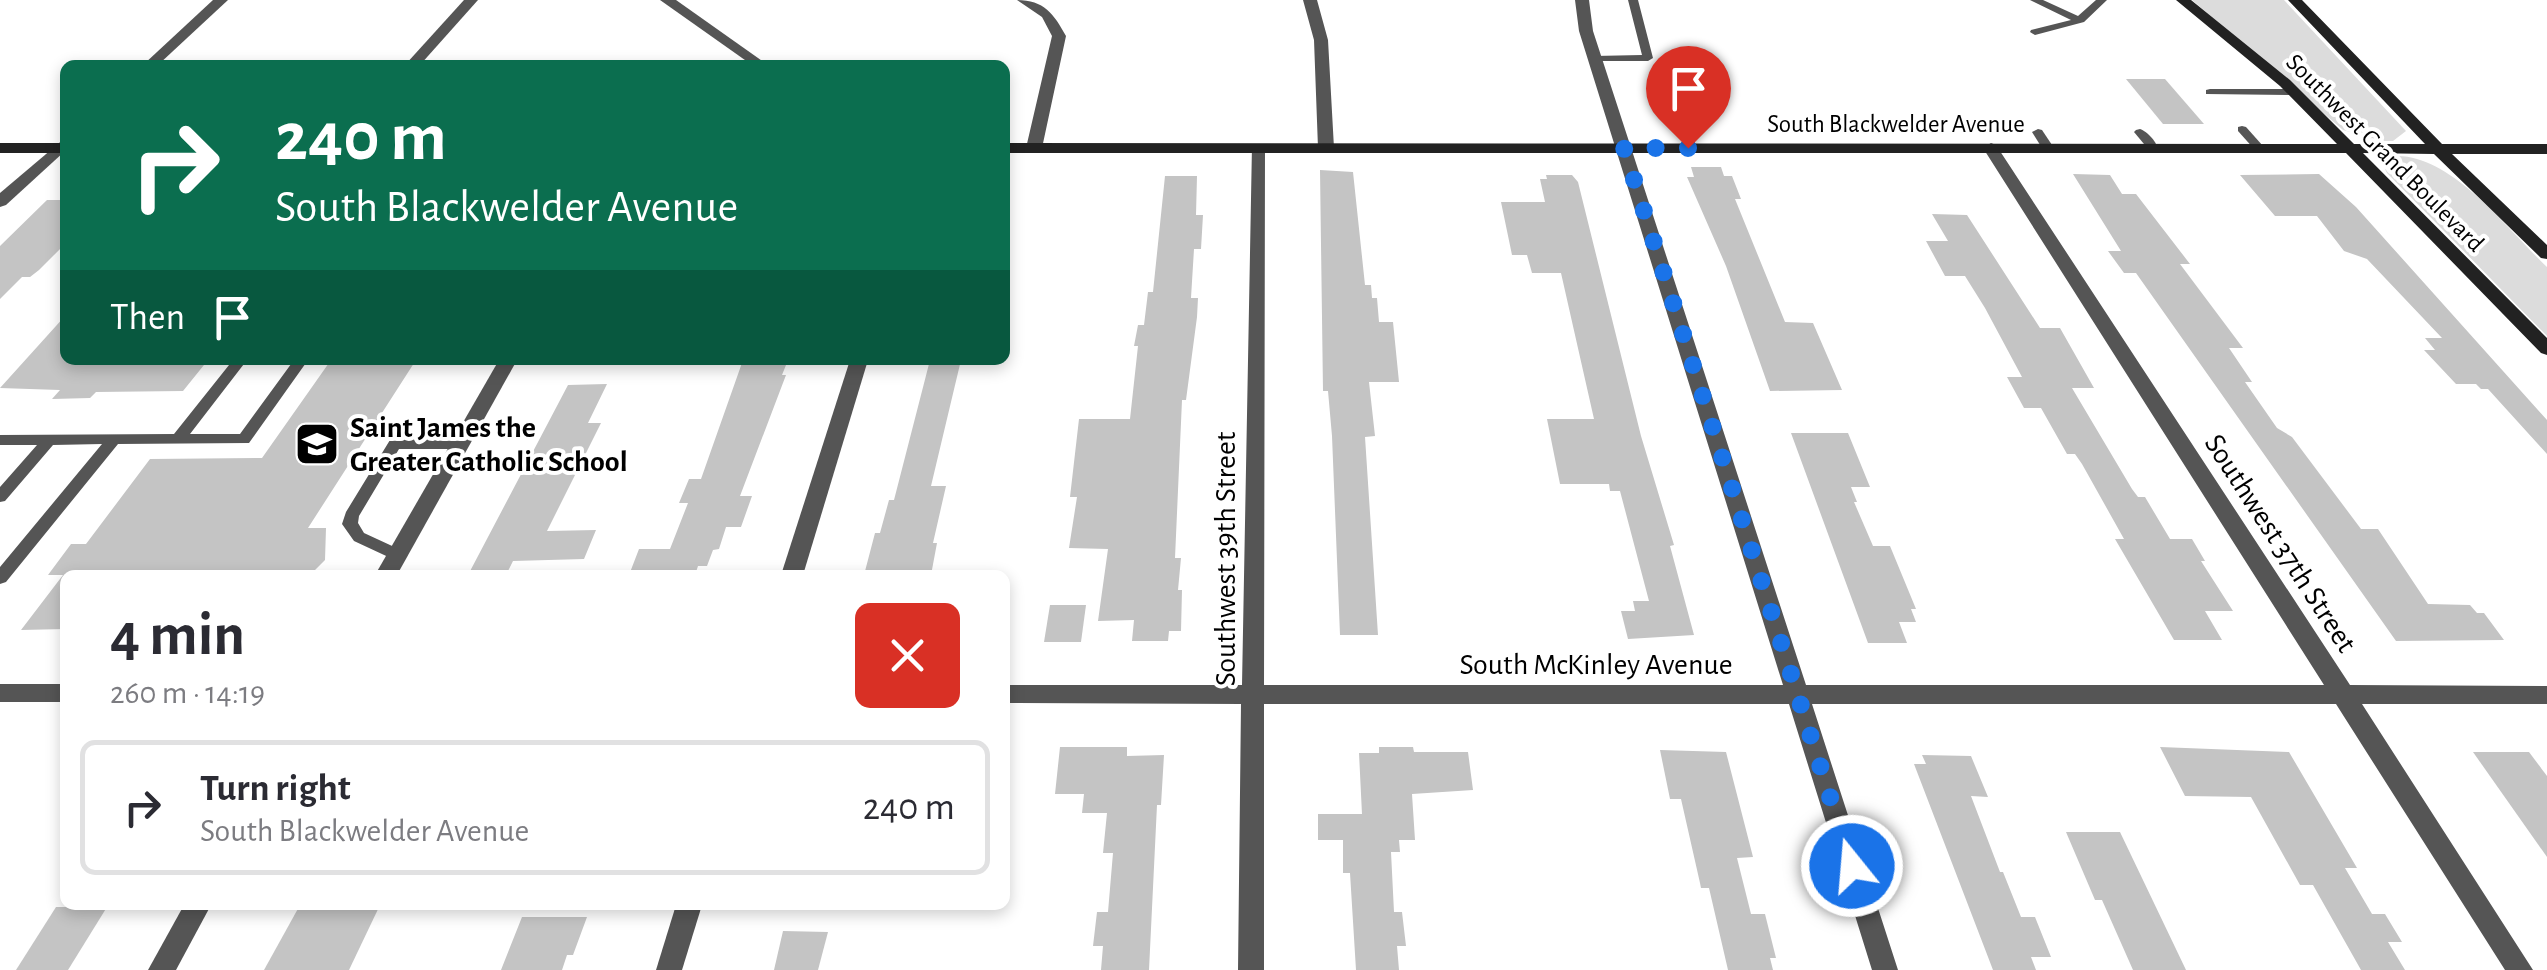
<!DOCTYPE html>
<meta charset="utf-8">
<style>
:root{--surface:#fff;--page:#f7f7f7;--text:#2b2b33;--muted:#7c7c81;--line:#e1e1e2}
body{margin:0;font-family:"Alegreya Sans",sans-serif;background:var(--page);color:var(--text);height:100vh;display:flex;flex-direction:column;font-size:38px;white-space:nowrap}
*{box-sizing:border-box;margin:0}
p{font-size:32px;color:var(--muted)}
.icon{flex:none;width:55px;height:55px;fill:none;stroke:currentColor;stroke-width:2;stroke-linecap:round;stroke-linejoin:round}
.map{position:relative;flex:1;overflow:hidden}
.drawer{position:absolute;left:60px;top:570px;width:950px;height:340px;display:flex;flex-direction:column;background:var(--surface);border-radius:15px;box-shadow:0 5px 15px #0003}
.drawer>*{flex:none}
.hud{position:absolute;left:60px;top:60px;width:950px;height:305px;border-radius:15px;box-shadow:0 5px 15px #0003;background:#0b6e4f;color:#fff;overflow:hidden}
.pin{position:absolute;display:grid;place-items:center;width:85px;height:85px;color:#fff;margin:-102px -42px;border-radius:50% 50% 50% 0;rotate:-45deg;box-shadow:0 0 10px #0007}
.pin .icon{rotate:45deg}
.me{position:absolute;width:110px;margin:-55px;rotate:343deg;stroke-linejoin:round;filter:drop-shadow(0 0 8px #0008)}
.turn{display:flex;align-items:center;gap:35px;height:210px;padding:0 50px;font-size:45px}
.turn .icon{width:130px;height:130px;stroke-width:2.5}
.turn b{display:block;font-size:70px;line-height:85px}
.then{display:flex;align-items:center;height:95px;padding:0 50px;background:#0003;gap:20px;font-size:38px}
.round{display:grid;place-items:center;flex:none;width:105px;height:105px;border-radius:15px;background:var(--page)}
.head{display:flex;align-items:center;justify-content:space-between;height:170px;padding:0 50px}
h1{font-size:60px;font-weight:700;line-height:75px}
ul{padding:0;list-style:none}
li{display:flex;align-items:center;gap:30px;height:135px;margin:0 20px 15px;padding:0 30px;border:5px solid var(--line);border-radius:15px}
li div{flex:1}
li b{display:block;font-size:38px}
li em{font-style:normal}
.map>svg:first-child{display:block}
.green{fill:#dcdcdc}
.building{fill:#c4c4c4}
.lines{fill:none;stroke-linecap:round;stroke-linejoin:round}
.lane{fill:#555;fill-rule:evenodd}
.street{fill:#555;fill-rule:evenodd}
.secondary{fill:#222;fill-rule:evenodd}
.route{stroke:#1a73e8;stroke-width:18;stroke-dasharray:0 32.4}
.labels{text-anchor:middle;stroke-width:8;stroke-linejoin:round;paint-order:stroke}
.far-street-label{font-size:25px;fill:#000;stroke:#fff}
.poi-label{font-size:30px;font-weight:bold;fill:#000;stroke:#fff;text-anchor:start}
.street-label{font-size:30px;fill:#000;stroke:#fff}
</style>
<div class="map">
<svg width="2547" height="970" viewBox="0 0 2547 970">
<rect width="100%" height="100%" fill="#fff"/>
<g class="green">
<path d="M2192,0H2284L2406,131L2393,141H2380L2343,130Z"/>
<path d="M2398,156C2454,157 2508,230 2547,267V336L2387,173L2383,165Z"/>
</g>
<g class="building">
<path d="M2126,79H2165L2204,124H2163Z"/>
<path d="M1691,167H1721L1724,176H1732L1741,199H1735L1785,322L1813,323L1842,390L1770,391L1726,266L1687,177H1694Z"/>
<path d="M1320,170L1353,172L1365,285H1371L1372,298H1377L1379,322H1393L1399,382H1369L1375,436L1365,437L1378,635H1340L1332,436L1328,391H1323Z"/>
<path d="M2073,174L2110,175L2122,194H2136L2190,264H2180L2243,348H2229L2252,382H2245L2277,428L2292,437L2361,529H2378L2428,604L2470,605L2477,613H2484L2504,640L2396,641L2136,273H2124L2108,251H2121Z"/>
<path d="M2319,174L2356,207L2547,420V454L2488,389H2481L2476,384H2456L2424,350H2435L2425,338H2442L2367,259L2344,251L2317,216H2275L2240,175Z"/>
<path d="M1546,175H1572L1578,182L1641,436L1674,545L1670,546L1694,635L1628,639L1621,611H1635L1633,601H1649L1620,491H1610L1609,484H1560L1547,419H1594L1561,273H1532L1527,255H1512L1501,202H1545L1540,179H1547Z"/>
<path d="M1165,176H1197L1196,215H1203L1201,249H1194L1191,298H1198L1197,317L1186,400H1182L1175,558H1181L1178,590H1182L1181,631H1169L1168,641H1132L1134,620L1098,621L1108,549L1069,548L1077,497H1070L1079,419H1130L1138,346H1134L1138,325H1144L1148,292H1153Z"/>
<path d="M47,200H65V244L39,270L30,277H22L0,299V246Z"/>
<path d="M1932,214L1967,215L2040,328H2060L2094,388H2072L2132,489L2138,497H2145L2170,539H2192L2205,561H2201L2233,611H2205L2222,640H2174L2115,539H2124L2082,464L2075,454H2067L2041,408H2024L2007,377H2022L1985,308L1965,276H1945L1926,241H1948Z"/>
<path d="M65,316V360H208L183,391L96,392L90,398L52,399L60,390L0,388Z"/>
<path d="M331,360H416L308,528H326L325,560L310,575H65V629L21,630L63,575H48L71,544H86L150,459L262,458Z"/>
<path d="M743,360H788L782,375H786L740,496H752L741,527H726L719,549L713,550L707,566H698L695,575H629L639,549H670L688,503H679L689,479H701Z"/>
<path d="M930,360H961L931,486H946L933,543H937L931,575H864L875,533H880L889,500H894Z"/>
<path d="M607,384L588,423H601L547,531L596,530L584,559L513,561L506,575H468L568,385Z"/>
<path d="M1791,433H1848L1870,487H1851L1857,502H1854L1873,546H1890L1916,609H1911L1916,622H1899L1907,643H1868Z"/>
<path d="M1050,605H1086L1081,642H1044Z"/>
<path d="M1060,747H1127V756L1164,755L1161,805H1157L1149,970H1101L1103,946H1093L1097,912H1108L1113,853H1103L1107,813H1082L1084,794H1055Z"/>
<path d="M1379,747H1413L1414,752H1468L1473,790L1412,794L1415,840H1399L1400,852H1391L1394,912H1402L1406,946H1397L1399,970H1356L1350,873H1343V840H1318V814H1362L1359,753H1379Z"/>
<path d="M2160,747L2289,752L2357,868H2345L2372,914H2385L2402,942H2388L2405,970H2361L2313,885H2300L2251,797L2185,796Z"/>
<path d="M1660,750L1726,752L1753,857L1737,858L1751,914H1765L1776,958H1770L1773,970H1728L1709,888H1701L1700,883L1681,799H1670Z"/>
<path d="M2473,752H2529L2547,776V857Z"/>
<path d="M1922,755L1971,756L1988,797L1971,796L2000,872H2003L2021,917H2035L2051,957H2031L2036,970H1993L1914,764H1926Z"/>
<path d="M2066,832H2120L2186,970H2133L2102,900H2095Z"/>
<path d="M300,905H380L349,970H264Z"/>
<path d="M56,907H107L68,970H16Z"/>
<path d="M522,917H587L573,955H567L562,970H501Z"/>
<path d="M783,931L828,932L818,970H774Z"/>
</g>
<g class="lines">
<g class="lane">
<path d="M1628,0H1638L1653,58L1648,61H1590V57L1594,56L1642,55Z"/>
<path d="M2030,0H2043L2078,16L2096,0H2107L2084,22L2035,35L2030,32L2031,30L2071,20Z"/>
<path d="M2210,89H2293L2298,92L2293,95L2206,94V90Z"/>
<path d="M2242,126L2246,127L2263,146V150H2255L2238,131V127Z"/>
<path d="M2038,129L2042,130L2054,148L2052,150H2044L2042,148L2032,132Z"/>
<path d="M2140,129C2147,131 2159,144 2157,150H2149L2134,132L2136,130Z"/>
<path d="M233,360H247L190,434H240L294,360H308L249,443L118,444L6,582L0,584V567L102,444L53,445L5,501L0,502V487L37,445H0V435L174,434Z"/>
<path d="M395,439H459L466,444L459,449H399L359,516L358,523L364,533L403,551L405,555L403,559L397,561L354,541L342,524L346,512L390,440Z"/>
</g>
<g class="street">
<path d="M213,0H228L158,65H143Z"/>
<path d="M464,0H478L420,65H405Z"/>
<path d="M660,0H676L768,65H752Z"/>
<path d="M1017,0C1044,0 1054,14 1066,36L1042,148L1034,153L1026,148L1052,36L1042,17Z"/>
<path d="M1303,0H1317L1328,40L1334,148L1326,153L1318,148L1314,40Z"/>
<path d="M1575,0H1589L1593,31L1806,685H2324L1983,148L1991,143L1996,145L2350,685L2547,686V704H2362L2533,970H2505L2336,704H1812L1898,970H1872L1789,704H1264V970H1238L1241,704L1005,703V685H1242L1252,145H1262L1265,148L1264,685H1783L1579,31Z"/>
<path d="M65,138V151L6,205L0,207V193Z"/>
<path d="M499,360H517L397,575H375Z"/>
<path d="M850,360H868L803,575H781Z"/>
<rect x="0" y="684" width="65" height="18"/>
<path d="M184,905H211L176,970H148Z"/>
<path d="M676,905H702L682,970H656Z"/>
</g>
<g class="secondary">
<path d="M2176,0H2191L2290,80L2354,144H2425L2288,0H2302L2442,144H2547V154H2452L2547,245V259L2541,258L2434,154L2363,153L2547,338V355L2541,353L2346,153H1005V143L2337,144L2280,86Z"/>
<rect x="0" y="143" width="65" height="10"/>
</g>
</g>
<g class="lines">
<path class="route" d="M1688,148H1624L1852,866"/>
</g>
<defs>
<symbol id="school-square" viewBox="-11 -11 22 22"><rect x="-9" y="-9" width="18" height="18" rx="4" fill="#000" stroke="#fff"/><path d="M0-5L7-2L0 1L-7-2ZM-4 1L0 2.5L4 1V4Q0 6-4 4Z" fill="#fff"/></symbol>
</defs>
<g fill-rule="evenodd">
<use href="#school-square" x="292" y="419" width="50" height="50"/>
</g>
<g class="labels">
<g class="far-street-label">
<text x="1896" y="132">South Blackwelder Avenue</text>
<text transform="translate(2386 152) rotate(45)" y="9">Southwest Grand Boulevard</text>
</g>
<g class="poi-label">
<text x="350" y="437">Saint James the<tspan x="350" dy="34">Greater Catholic School</tspan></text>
</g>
<g class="street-label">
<text transform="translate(2281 543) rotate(57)" y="10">Southwest 37th Street</text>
<text transform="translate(1225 559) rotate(-90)" y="10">Southwest 39th Street</text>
<text x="1596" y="674">South McKinley Avenue</text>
</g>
</g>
</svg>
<div class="pin" style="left:1688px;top:148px;background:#d93025"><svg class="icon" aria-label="arrive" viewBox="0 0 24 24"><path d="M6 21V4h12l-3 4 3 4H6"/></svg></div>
<svg class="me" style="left:1852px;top:866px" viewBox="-20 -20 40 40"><circle r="17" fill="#1a73e8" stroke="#fff" stroke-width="3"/><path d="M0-11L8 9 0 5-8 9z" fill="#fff"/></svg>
<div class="hud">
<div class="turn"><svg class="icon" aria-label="right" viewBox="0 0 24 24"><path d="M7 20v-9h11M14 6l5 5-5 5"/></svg><div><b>240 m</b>South Blackwelder Avenue</div></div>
<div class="then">Then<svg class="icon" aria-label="arrive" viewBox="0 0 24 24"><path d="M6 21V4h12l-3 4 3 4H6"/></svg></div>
</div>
<section class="drawer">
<div class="head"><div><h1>4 min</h1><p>260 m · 14:19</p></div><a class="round" style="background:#d93025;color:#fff"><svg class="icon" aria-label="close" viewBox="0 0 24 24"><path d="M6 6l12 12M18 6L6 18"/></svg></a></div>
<ul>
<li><svg class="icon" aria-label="right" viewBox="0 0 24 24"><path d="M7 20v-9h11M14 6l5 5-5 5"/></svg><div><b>Turn right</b><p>South Blackwelder Avenue</p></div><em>240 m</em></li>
</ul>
</section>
</div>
